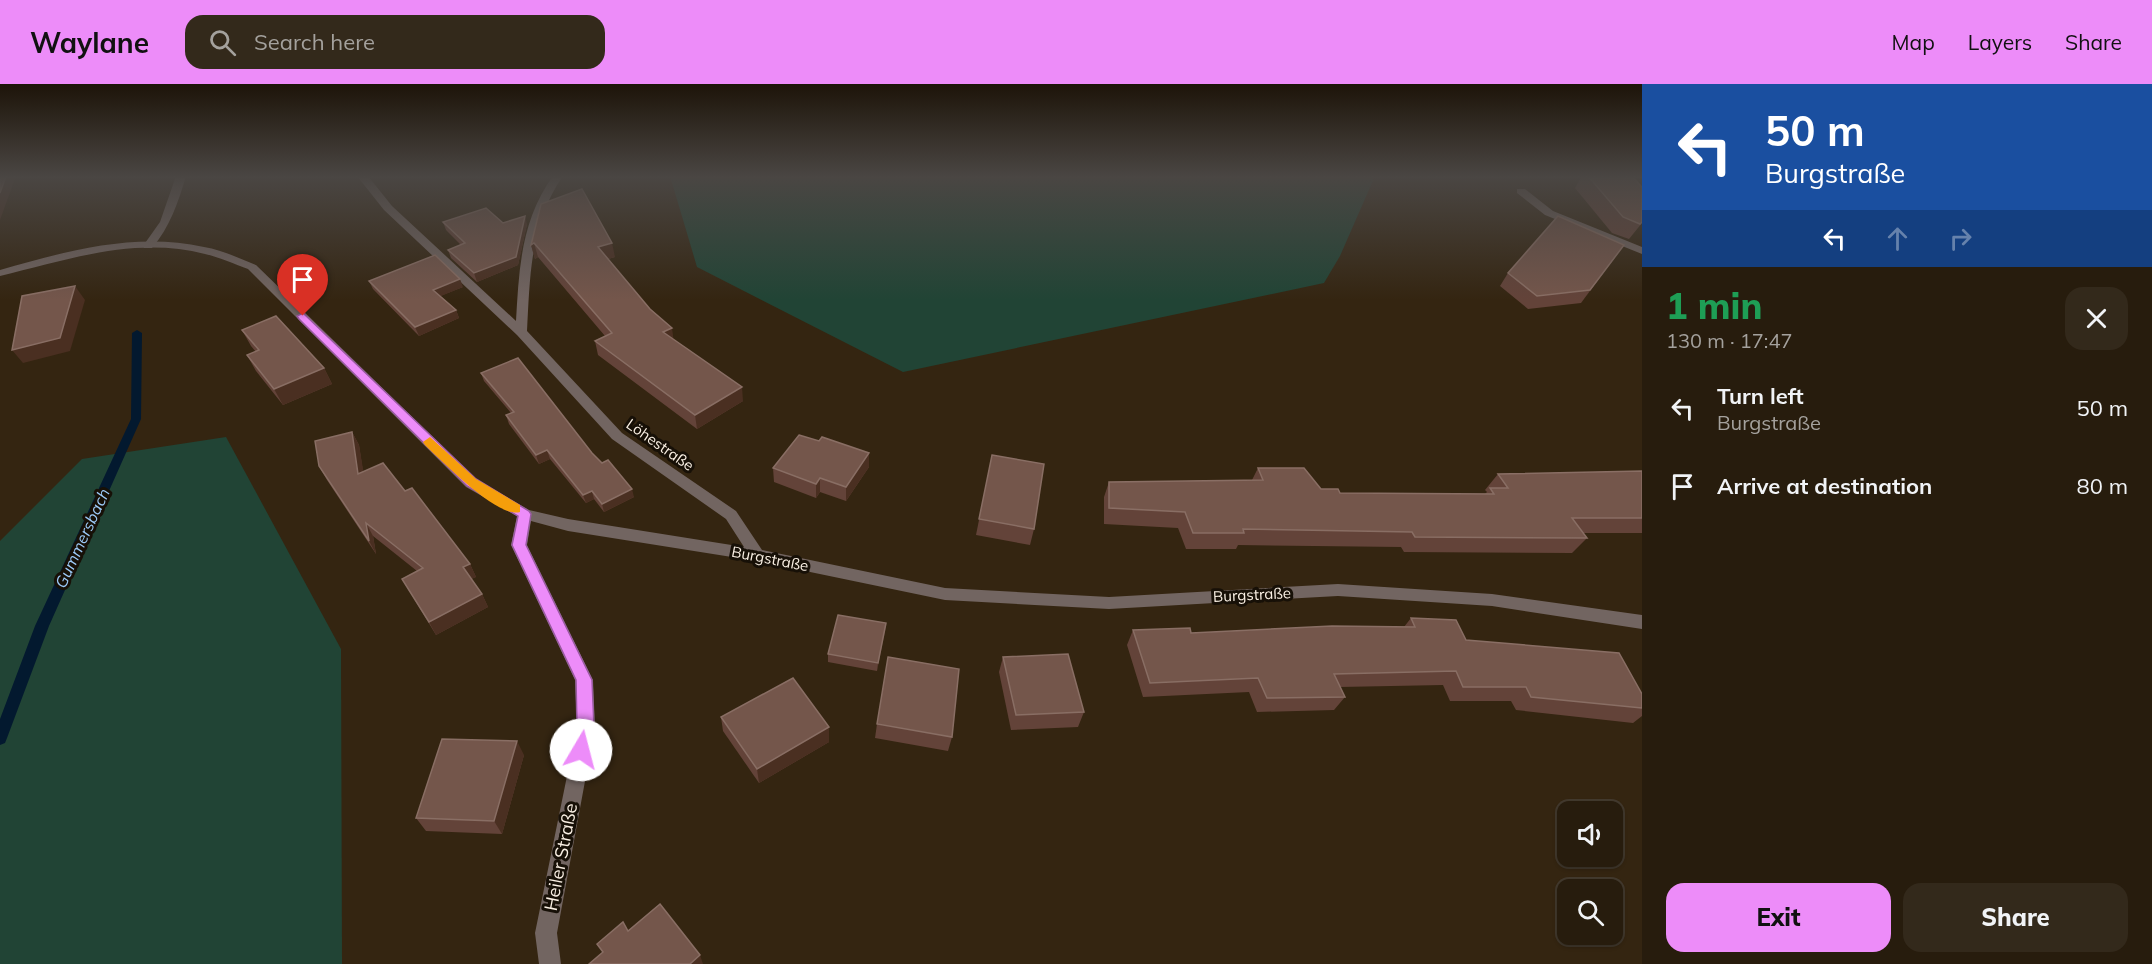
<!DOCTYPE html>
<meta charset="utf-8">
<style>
:root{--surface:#271c0d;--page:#33291b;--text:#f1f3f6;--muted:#a4a19d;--line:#433a2e;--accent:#ed8cf9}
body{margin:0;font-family:Mulish,sans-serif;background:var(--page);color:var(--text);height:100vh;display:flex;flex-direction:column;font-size:22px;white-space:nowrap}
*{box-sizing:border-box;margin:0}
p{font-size:20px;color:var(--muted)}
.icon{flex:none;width:33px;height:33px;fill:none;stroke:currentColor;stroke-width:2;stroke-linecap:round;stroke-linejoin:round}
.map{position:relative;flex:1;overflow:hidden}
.side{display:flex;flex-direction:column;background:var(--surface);width:510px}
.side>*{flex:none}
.banner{background:#1a4fa0;color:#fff;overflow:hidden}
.fabs{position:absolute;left:1557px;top:717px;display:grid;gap:12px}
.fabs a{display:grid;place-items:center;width:66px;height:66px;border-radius:12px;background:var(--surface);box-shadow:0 2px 4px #0004,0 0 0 2px var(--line);font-size:30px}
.pin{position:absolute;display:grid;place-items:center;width:51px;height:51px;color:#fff;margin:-62px -26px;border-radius:50% 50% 50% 0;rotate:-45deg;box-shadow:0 0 6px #0007}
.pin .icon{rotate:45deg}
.me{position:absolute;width:66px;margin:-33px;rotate:8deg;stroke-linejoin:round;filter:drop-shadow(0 0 4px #0008)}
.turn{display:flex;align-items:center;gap:21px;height:126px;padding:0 24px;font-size:27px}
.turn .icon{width:78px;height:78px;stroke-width:2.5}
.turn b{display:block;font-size:42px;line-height:51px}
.lanes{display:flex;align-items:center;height:57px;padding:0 24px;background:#0003;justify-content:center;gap:30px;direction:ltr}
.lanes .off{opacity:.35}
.round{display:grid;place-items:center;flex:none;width:63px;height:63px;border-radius:18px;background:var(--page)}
.head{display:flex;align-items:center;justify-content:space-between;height:102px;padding:0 24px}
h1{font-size:36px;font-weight:800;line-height:45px;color:#1e9e55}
.primary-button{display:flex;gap:12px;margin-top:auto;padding:12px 24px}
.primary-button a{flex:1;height:69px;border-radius:18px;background:var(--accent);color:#111;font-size:24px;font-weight:800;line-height:69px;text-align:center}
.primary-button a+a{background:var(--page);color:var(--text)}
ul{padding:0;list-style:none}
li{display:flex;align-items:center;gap:18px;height:78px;padding:0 24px}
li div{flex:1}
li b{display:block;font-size:22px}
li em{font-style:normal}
header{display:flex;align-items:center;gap:36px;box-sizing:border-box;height:84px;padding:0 30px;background:var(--accent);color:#111}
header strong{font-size:28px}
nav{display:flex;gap:33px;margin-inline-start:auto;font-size:21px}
.search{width:420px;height:54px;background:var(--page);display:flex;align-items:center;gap:15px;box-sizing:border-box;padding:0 21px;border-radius:18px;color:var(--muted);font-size:22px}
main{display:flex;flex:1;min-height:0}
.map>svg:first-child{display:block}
.green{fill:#214435}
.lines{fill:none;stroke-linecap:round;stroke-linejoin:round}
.stream{fill:#03192f;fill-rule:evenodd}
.service{fill:#726561;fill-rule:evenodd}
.minor{fill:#726561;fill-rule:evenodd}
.wall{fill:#634339}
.shaded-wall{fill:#4a2f21}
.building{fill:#74564b;stroke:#896e64;stroke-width:1.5}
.route{fill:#ed8cf9;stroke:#9a5ba2;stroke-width:1.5}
.slow{fill:#f59e0b}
.labels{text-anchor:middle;stroke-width:6;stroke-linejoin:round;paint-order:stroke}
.street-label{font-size:15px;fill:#fbf1e5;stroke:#171007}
.water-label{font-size:16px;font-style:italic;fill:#9dcbf9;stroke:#171007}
.near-street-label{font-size:18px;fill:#fbf1e5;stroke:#171007}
</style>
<header>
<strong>Waylane</strong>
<div class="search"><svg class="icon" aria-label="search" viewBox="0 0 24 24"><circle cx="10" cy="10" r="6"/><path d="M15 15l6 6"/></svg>Search here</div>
<nav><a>Map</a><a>Layers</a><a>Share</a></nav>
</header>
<main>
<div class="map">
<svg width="1642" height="880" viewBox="0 0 1642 880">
<rect width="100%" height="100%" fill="#342511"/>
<g class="green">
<path d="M670,92H1375L1340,172L1324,199L903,288L697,183Z"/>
<path d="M226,353L341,565L342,880H0V457L82,375Z"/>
</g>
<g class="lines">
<path class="stream" d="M137,246L142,249L141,335L49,542L7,654L5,659L0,661V635L35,542L131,335L132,249Z"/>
<path class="service" d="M176,92H186C178,119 170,143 152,164H144L143,162L160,138Z"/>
<g class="minor">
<path d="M357,92H368L392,122L516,237C519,185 521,136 553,92H563C530,139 530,192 527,247L622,349L736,427L762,466L945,504L1109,513L1338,500L1492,510L1642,531V545L1492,522L1338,512L1109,525L945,516L757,477L568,447L531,437L527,461L593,596L595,643L557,849L561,880H539L535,849L577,643L575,596L511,461L517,432L466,403L248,185C234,180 219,173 205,170C136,152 66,176 0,192V186C66,167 135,148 204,163C222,166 239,174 256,181L476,395L529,426L568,435L744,463L726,435L612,355L517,251L384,126Z"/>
<path d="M1517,105H1525L1553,127L1642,163V170L1545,131L1517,109Z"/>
</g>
</g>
<g class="wall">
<path d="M1582,92H1632L1642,139L1629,155L1612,149L1575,104Z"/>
<path d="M541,120L615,173L608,175L674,256L743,317L697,345L598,271L595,257L605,252L538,173L535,175L531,161Z"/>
<path d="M443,138L527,140L518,181L477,198L451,174L448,166L461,161L446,146Z"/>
<path d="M1624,161L1581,219L1528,225L1500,202L1508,189Z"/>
<path d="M369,197L463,203L440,212L456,226L459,234L419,252L373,205Z"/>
<path d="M242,246L324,284L332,300L283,321L256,287L247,271L256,268L251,262Z"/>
<path d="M481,289L592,369L634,413L604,428L594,415L586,419L550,375L539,380L509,340L506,331L511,329L484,297Z"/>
<path d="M352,348L359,361L363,388L405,407L470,480L476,493L471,495L482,510L488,523L436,551L402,495L417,487L373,452L376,470L327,396L319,382Z"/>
<path d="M819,357L869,369V383L846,417L820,408L816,414L774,398L773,384Z"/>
<path d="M992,371L1034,445L1030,461L976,451Z"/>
<path d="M1258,384L1321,405L1340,409L1485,410L1487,408L1485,406L1498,390L1642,387V449H1583L1587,454L1572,469L1404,468L1401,463L1238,461L1236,465H1186L1178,444L1104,440V413L1109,398L1252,396Z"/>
<path d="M1411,534L1466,556L1642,610V632L1633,639L1516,626L1511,617H1450L1443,601L1340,603L1345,613L1334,626L1257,628L1249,608L1143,613L1127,561L1133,546L1191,549L1404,543Z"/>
<path d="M886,539L877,587L828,578V570Z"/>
<path d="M1003,573L1084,628L1078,643L1011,646L999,588Z"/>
<path d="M721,633L829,643V658L759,699L723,647Z"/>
<path d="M877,640L952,653L948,667L875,654Z"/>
<path d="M524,671L502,750L426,747L416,734Z"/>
</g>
<g class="shaded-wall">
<path d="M6,92H16L0,136V109Z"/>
<path d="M525,132L527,140L518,181L477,198L474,189Z"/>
<path d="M534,159L538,173L535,175L531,161Z"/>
<path d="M612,159L615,173L600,177L598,163Z"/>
<path d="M460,195L463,203L436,214L433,206Z"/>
<path d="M75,202L85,216L70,267L23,279L12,266Z"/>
<path d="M456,226L459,234L419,252L415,243Z"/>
<path d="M672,244L674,259L663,248Z"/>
<path d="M324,284L332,300L283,321L274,305Z"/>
<path d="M742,303L743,317L697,345L695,331Z"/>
<path d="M352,348L359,361L366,403L358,390Z"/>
<path d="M547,366L550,375L539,380L536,371Z"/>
<path d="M869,369V383L846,417V403Z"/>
<path d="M820,394V408L816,414V400Z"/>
<path d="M632,405L634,413L604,428L602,420Z"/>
<path d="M592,407L594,415L586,419L583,411Z"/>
<path d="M366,439L373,452L376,470L369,457Z"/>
<path d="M470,480L476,493L469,496L463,483Z"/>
<path d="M482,510L488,523L436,551L429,538Z"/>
<path d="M886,539L885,547L877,587L878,579Z"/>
<path d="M829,643V658L759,699L757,685Z"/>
<path d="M517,657L524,671L502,750L494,737Z"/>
<path d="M700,871L703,880H690Z"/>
</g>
<g class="building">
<path d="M0,92H6L0,109Z"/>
<path d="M1588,92H1632L1642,103V138L1640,140L1623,133Z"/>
<path d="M582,105L612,159L598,163L650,225L672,244L663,248L742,303L695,331L595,257L612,249L534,159L531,161L541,120Z"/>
<path d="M486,124L503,139L525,132L516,173L474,189L448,166L465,159L443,138Z"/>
<path d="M1558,132L1624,161L1590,206L1537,212L1508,189Z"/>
<path d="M435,171L460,195L433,206L456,226L415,243L369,197Z"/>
<path d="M75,202L60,254L12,266L22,212Z"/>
<path d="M276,232L324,284L274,305L247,271L259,266L242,246Z"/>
<path d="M518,274L592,369L602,379L608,376L632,405L602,420L592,407L583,411L547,366L536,371L506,331L514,328L481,289Z"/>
<path d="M352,348L358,390L383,379L405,407L412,404L470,480L463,483L482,510L429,538L402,495L423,484L366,439L369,457L319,382L315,357Z"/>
<path d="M799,351L819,357L822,353L869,369L846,403L820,394L816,400L773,384Z"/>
<path d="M992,371L1044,380L1034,445L979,435Z"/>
<path d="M1258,384H1304L1321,405H1338L1340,409L1494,410L1490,404H1508L1498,390L1642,387V434H1572L1587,454L1415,453L1412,448L1243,445L1244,449H1193L1185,428L1109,424V398L1263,396Z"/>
<path d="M838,531L886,539L878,579L828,570Z"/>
<path d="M1411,534L1456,536L1466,556L1619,569L1642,610V624L1531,613L1526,603H1463L1456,587L1334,590L1345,613L1267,614L1258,594L1150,599L1133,546L1190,544L1191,549L1332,542L1415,543Z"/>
<path d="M1068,570L1084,628L1016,631L1003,573Z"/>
<path d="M888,573L959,585L952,653L877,640Z"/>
<path d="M793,594L829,643L757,685L721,633Z"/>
<path d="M442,655L517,657L494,737L416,734Z"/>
<path d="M660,820L700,871L690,880H589L603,868L597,860L623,838L628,847Z"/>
</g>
<linearGradient id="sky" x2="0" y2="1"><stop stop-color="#1d1409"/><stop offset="0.43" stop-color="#4a4643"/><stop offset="1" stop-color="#4a4643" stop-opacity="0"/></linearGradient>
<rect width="1642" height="216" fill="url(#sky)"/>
<path class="route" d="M303,229L476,395L529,427L531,430L526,461L592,596L594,643L587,672L581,674L575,672L573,666L577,643L576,596L512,461L518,432L467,402L299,235L297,232Z"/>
<path class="slow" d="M430,353L476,395L520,421V428C498,435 441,376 425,361L423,358Z"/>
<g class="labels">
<g class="street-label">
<text transform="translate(660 361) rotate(35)" y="5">Löhestraße</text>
<text transform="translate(770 475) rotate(11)" y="5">Burgstraße</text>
<text transform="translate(1252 511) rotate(-3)" y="5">Burgstraße</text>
</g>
<g class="water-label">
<text transform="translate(82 454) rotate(-65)" y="6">Gummersbach</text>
</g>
<g class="near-street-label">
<text transform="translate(561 773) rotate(-79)" y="6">Heiler Straße</text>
</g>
</g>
</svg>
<div class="fabs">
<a><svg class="icon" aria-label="sound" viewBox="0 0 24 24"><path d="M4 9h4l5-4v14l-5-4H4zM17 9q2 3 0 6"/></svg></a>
<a><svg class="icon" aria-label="search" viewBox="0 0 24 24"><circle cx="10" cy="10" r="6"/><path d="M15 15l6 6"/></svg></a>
</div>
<div class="pin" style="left:303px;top:232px;background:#d93025"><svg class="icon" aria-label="arrive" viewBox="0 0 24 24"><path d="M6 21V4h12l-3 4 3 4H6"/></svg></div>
<svg class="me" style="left:581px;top:666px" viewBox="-20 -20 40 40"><circle r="19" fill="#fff"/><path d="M0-13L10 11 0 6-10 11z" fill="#ed8cf9"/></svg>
</div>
<section class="side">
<div class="banner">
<div class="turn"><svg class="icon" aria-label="left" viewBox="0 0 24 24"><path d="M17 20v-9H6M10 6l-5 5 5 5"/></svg><div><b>50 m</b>Burgstraße</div></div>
<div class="lanes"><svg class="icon" aria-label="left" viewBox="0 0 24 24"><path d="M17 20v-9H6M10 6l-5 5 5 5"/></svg><svg class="icon off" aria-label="ahead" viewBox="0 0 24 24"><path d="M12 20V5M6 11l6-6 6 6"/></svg><svg class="icon off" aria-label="right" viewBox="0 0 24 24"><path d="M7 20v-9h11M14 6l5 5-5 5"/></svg></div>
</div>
<div class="head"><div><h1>1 min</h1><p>130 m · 17:47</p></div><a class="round"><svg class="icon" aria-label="close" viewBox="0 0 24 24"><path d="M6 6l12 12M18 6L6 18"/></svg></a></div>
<ul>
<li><svg class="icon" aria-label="left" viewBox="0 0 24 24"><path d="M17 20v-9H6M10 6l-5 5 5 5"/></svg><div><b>Turn left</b><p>Burgstraße</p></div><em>50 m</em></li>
<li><svg class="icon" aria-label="arrive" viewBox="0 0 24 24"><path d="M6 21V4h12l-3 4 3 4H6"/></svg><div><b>Arrive at destination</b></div><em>80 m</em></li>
</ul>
<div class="primary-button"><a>Exit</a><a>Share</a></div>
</section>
</main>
